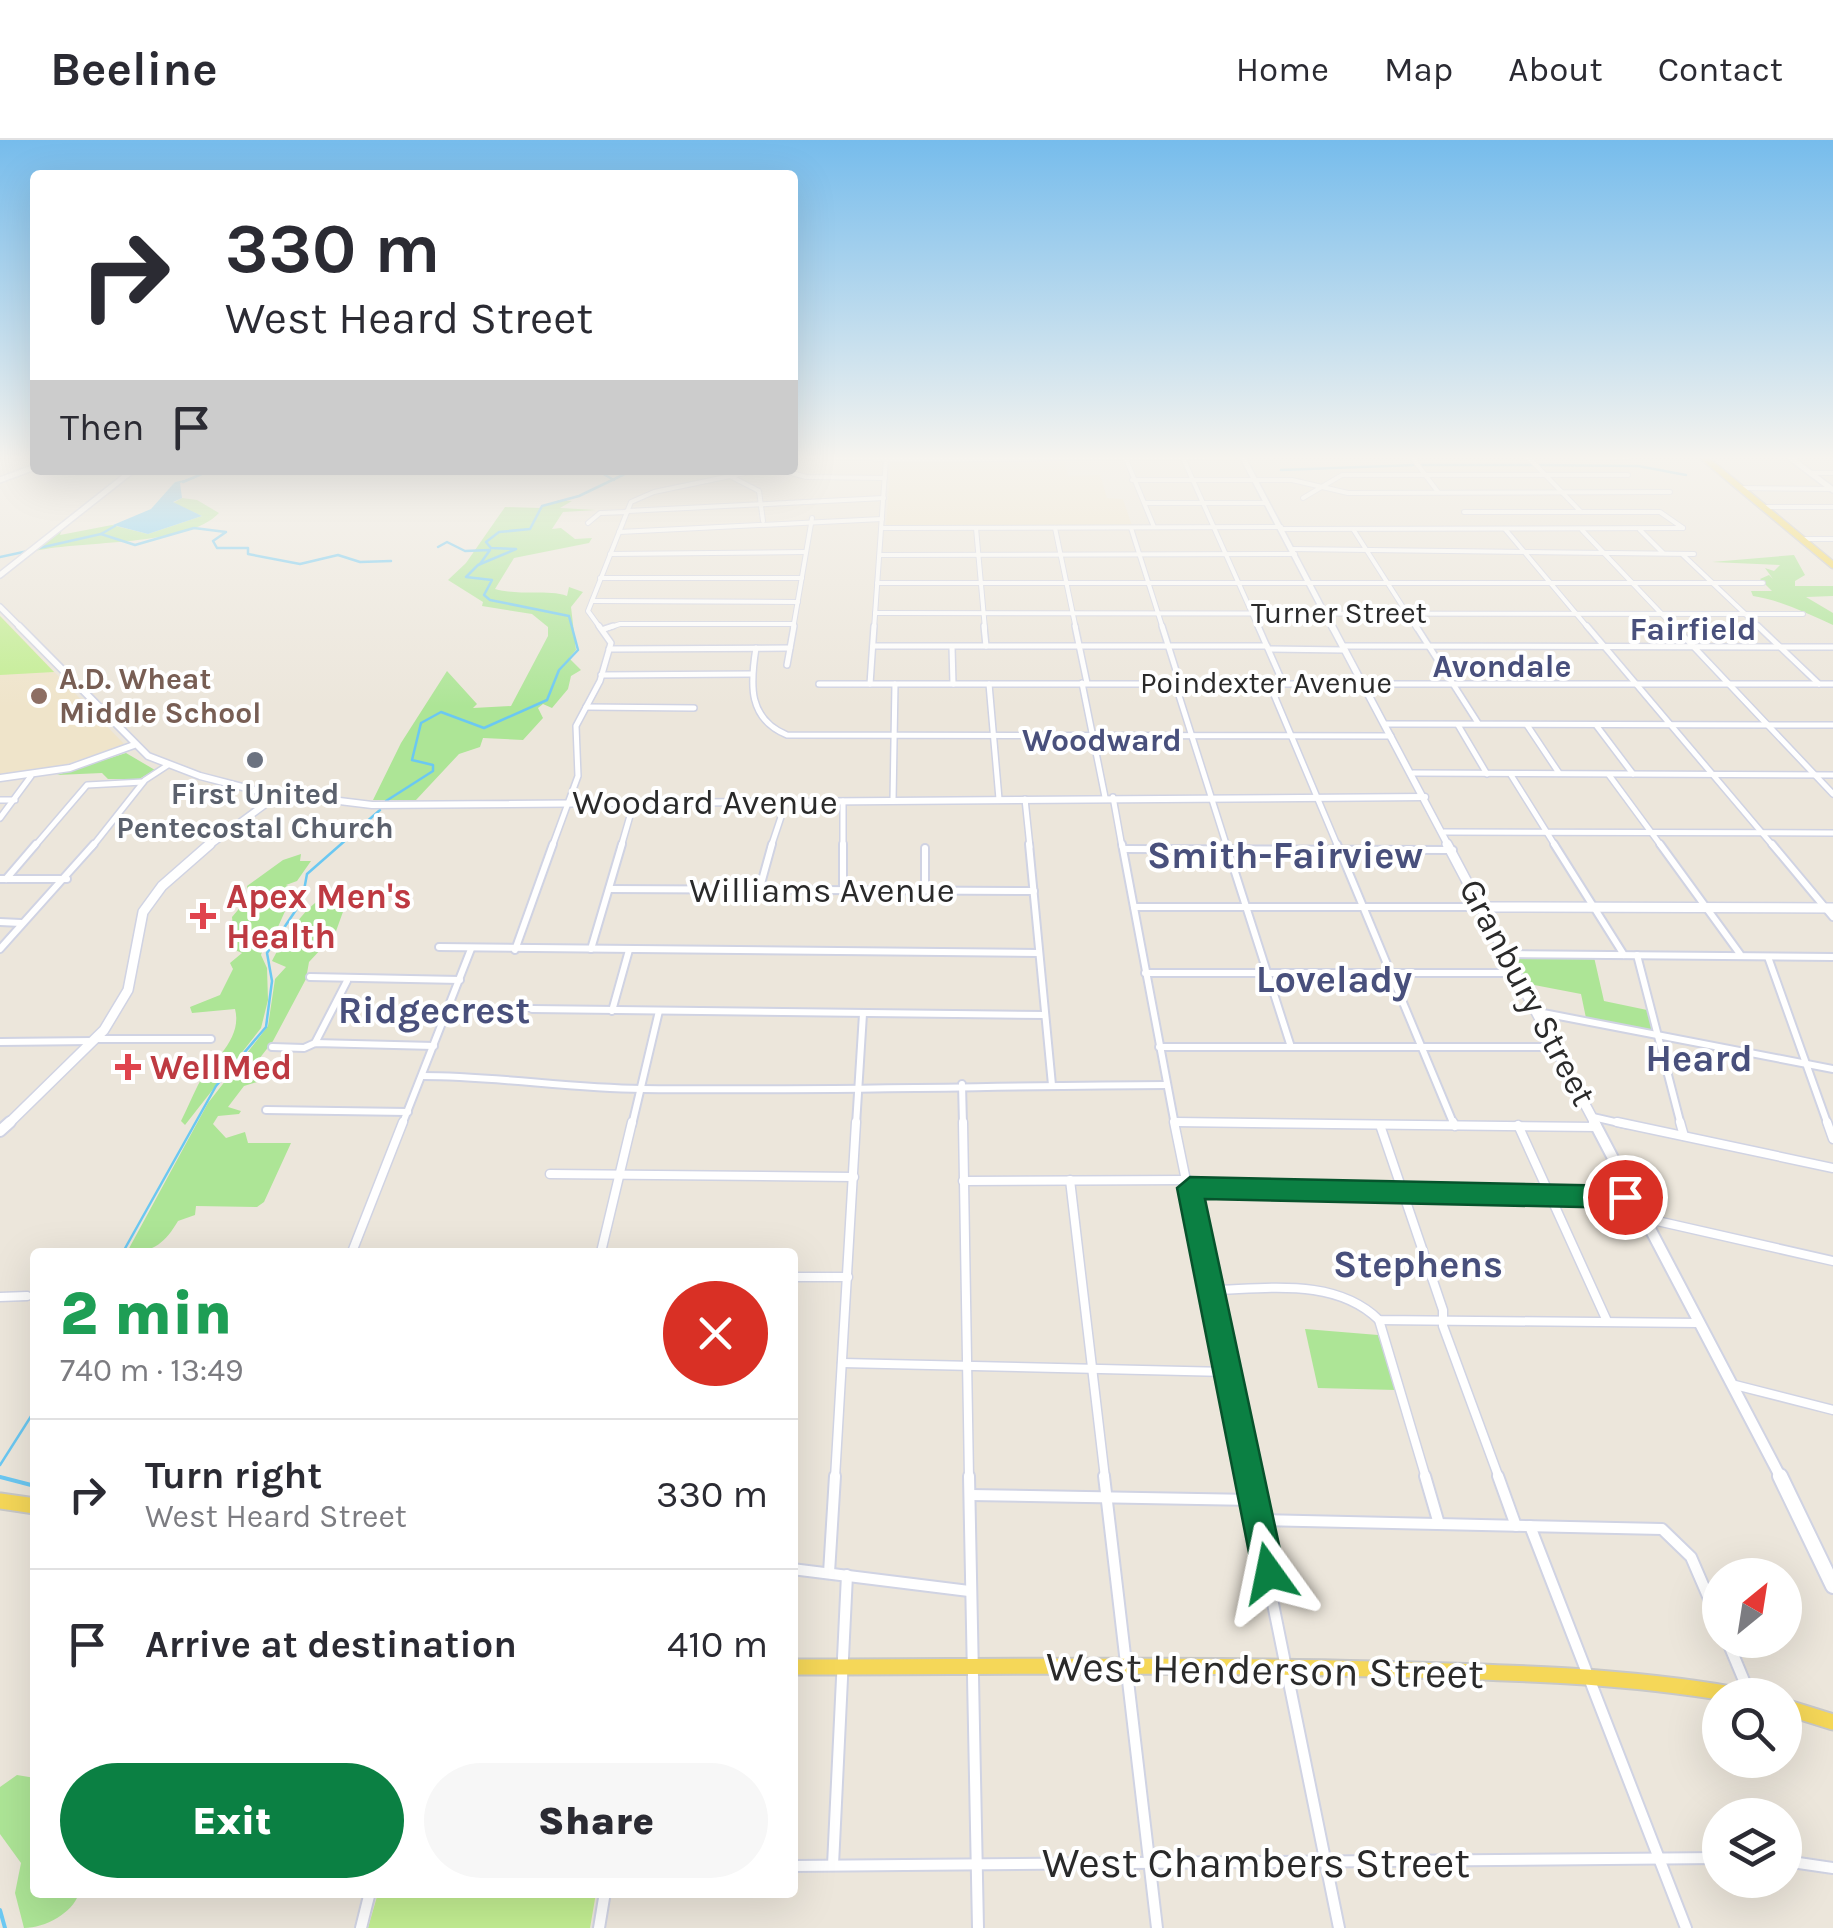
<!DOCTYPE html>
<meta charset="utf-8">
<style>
:root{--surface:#fff;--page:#f7f7f7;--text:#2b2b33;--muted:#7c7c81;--line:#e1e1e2;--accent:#0b8043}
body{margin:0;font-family:Karla,sans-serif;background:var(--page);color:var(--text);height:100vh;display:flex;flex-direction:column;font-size:38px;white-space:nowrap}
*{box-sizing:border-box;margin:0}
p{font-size:32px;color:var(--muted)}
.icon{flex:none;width:55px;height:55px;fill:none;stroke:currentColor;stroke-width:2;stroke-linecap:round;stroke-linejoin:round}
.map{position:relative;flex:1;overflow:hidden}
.details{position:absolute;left:30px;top:1108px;width:768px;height:650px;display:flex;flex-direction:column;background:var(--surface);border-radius:10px;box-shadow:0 10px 40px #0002}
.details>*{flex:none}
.guide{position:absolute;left:30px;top:30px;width:768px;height:305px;border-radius:10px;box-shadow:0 10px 40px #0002;background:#fff;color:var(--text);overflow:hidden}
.needle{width:65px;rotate:30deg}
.controls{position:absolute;left:1702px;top:1418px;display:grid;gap:20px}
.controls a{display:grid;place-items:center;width:100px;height:100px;border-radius:50%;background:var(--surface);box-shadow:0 10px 40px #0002;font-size:50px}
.pin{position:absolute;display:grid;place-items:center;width:85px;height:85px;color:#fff;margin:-42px;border:5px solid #fff;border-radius:50%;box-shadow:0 2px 10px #0007}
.me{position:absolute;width:110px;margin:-55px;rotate:348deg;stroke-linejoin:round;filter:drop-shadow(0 0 8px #0008)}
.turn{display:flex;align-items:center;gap:35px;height:210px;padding:0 30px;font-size:45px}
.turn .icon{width:130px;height:130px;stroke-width:2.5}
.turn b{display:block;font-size:70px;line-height:85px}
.then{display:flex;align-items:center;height:95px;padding:0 30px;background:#0003;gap:20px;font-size:38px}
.round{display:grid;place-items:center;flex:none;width:105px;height:105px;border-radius:52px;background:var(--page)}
.summary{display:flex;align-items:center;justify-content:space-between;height:170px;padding:0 30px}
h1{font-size:60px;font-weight:800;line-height:75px;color:#1e9e55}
.primary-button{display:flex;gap:20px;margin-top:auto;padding:20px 30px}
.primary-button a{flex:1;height:115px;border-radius:60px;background:var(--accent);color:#fff;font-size:40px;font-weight:800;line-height:115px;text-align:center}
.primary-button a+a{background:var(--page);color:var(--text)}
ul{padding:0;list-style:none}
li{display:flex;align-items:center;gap:30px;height:150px;padding:0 30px;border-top:2px solid var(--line)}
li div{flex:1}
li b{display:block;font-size:38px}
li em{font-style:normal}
header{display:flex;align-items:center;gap:60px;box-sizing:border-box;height:140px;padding:0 50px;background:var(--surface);border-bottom:2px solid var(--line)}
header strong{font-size:48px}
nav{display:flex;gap:55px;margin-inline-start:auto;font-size:35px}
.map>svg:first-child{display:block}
.education{fill:#efe4ca}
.green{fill:#ade596}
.pitch{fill:#c2ed91}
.water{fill:#6bc8f2}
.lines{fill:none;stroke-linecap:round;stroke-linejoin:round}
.stream-far1{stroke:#6bc8f2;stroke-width:2.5}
.stream{stroke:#6bc8f2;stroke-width:4}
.street-far4-casing{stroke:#d0d3e3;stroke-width:6}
.street-far3-casing{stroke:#d0d3e3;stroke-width:8}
.street-far2-casing{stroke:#d0d3e3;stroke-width:10}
.street-far1-casing{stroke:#d0d3e3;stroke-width:11}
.street-casing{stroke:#d0d3e3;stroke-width:14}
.secondary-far4-casing{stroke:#d0d3e3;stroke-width:8}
.secondary-far3-casing{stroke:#d0d3e3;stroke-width:9}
.secondary-far2-casing{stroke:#d0d3e3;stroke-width:12}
.secondary-far1-casing{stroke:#d0d3e3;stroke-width:14}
.secondary-casing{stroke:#d0d3e3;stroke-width:18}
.primary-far1-casing{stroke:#c8c8c8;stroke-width:9}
.primary-casing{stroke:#c8c8c8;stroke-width:19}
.street-far4{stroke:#fff;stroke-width:4}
.street-far3{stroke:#fff;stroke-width:5}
.street-far2{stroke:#fff;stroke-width:6}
.street-far1{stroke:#fff;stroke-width:8}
.street{stroke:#fff;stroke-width:10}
.secondary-far4{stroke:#fff;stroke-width:5}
.secondary-far3{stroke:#fff;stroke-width:6}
.secondary-far2{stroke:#fff;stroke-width:9}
.secondary-far1{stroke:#fff;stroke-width:10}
.secondary{stroke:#fff;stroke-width:14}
.primary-far1{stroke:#f5d758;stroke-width:6}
.primary{stroke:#f5d758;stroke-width:15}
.route{fill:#0b8043;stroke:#07532c;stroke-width:2.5}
.education-dot{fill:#8d6e63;stroke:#fff;stroke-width:4}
.worship-dot{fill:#6b7280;stroke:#fff;stroke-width:4}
.health-dot{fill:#e0444e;stroke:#fff;stroke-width:4}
.labels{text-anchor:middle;stroke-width:8;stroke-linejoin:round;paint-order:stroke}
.far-street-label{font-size:30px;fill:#2a2a2a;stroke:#fff}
.far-education-label{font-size:30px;font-weight:bold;fill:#785e54;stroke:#fff;text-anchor:start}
.far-worship-label{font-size:30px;font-weight:bold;fill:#5b616d;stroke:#fff}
.far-neighbourhood-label{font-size:32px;font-weight:bold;fill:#49507c;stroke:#fff}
.street-label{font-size:35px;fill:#2a2a2a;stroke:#fff}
.health-label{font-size:35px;font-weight:bold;fill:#be3a42;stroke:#fff;text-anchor:start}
.neighbourhood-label{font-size:38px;font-weight:bold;fill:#49507c;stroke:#fff}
.near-street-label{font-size:42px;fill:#2a2a2a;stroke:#fff}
</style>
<header>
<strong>Beeline</strong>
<nav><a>Home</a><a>Map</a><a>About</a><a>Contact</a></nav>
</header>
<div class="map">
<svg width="1833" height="1788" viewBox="0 0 1833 1788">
<rect width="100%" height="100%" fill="#ece6db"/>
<g class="education">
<path d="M891,321H1064L1068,336L1100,335L1107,358L1123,359L1132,386H886Z"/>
<path d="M0,476L124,604L123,605L58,627L0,634Z"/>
</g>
<g class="green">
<path d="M182,358L197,360L219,373C187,407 83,400 35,411L62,389L60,395L112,385L148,394L202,376L173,363Z"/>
<path d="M559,360L572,361L560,368L596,370L563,372L552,389L561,388L575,399L592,398L589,403L514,418L495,449C520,456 549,449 567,456L569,447L583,452L571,467L576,510L569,518L581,530L571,536L568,549L552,568L543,564L538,568L543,578L523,600L483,598L480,607L459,614L416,660H373L401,603L447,531L477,564L473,568L511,566L548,496V487L532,474L482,466L483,462L448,440L466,423L505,367L539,368Z"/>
<path d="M1794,415L1805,435L1795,441V446H1833V456L1806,457L1833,473V485C1807,473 1780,460 1753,456L1751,451H1772L1760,439L1769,435L1773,439L1765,428L1774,431L1780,425L1712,422Z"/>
<path d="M126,613L155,630L139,639H108L102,633L57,635Z"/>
<path d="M301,714L300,721H311L297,741L286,745L295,749L273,798L266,800L261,815L267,828L268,860L261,888L185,985L181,981C187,969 192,957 198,945C211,921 243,900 235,869L192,873L190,867L220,855L233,829L230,823L242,813L226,806L233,787L232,777L249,757L247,746L283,720Z"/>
<path d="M323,758L344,769L335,794L309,822L306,839L273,901L252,928L257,942L244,946L228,967L241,971L239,974L218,976L213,984L226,998L245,992L248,1003H291L264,1062L257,1067L196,1066L195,1075L178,1081C165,1103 153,1113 127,1112L208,963L268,886L275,839L286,827L272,821C281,803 305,766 323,758Z"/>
<path d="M1594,817L1604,861L1647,870L1653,891L1586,878L1581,854L1529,844L1515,818Z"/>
<path d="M1305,1189L1378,1195L1396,1250L1318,1248Z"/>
<path d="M17,1635L35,1638V1752L79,1753C73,1773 45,1788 24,1788L15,1753L21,1723L0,1694V1647Z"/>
</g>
<g class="pitch">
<path d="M0,476L54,532L0,535Z"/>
<path d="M378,1753V1752L596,1753L590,1788H368Z"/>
</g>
<path class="water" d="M198,337L180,343L182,358L173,362L202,376L148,394L113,385L151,369L175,342Z"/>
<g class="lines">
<g class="stream-far1">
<path d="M1421,325H1533"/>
<path d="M1539,325L1638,326L1686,335"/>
<path d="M596,330L614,340"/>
<path d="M1281,330L1414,325"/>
<path d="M183,342L204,333L200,330"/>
<path d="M101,394L115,386"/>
<path d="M438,407L447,402L465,411L490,410L480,424"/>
<path d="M39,408L101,394L135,405L194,388L226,392L213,401L217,408H248V414L300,424L338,415L360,422L391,421"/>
<path d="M0,417L28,411"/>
<path d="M386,661L433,631V625L412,620L421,583L441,572L484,588L547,560L559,530L578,510L569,476L490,460L484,455L492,440L466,437L478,425L516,409L491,408L486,402L499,392L530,389L542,366L579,356L633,330"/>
<path d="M123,1112L216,946L266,887L272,841L267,813L302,761L307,734L380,670"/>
<path d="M0,1325L35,1270"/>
<path d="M0,1337L5,1338"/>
</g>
<g class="stream">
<path d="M0,1337L35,1346"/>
<path d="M0,1770L5,1788"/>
</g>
<defs>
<g id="street-far4">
<path d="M812,316L886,319"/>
<path d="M1411,316L1438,352"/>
<path d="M1510,316L1630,317"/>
<path d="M1528,317L1581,372"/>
<path d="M1183,318L1259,489"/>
<path d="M1126,319L1154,387"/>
<path d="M886,320L1286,316"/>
<path d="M781,330L806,337L885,338"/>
<path d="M722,332L759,351L763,381"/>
<path d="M1811,333H1833"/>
<path d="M1132,340H1292L1348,353L1670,352"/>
<path d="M1741,348L1832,349"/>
<path d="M1303,358L1342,335H1628"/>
<path d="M1146,363H1267"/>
<path d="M1762,367H1833"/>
<path d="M627,371L884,358"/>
<path d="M1464,372H1660L1683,388"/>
<path d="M588,383L600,373L627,372"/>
<path d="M882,388L1281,387"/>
<path d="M976,388L985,489"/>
<path d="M1055,388L1076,489"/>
<path d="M1131,388L1163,489"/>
<path d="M1282,389L1683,388"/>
<path d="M1353,389L1417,489"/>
<path d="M1505,389L1589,489"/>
<path d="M1582,390L1676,489"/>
<path d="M1640,390L1663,413"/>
<path d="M619,392L882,379"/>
<path d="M1802,399H1833"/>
<path d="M1292,409L1694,414"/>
<path d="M610,414L806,412"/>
<path d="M880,415L1295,414"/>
<path d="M1683,415L1761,489"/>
<path d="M600,438H802"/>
<path d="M877,443H1763"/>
<path d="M592,461L798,462"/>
<path d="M875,473L1803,474"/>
<path d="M601,489L588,471L631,362L654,352L759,330"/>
<path d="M605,489L620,484H794"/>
<path d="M793,489L812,378"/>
<path d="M874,489L886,318"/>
</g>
<g id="street-far3">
<path d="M984,486L986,506"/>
<path d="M1075,486L1087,543"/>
<path d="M1162,486L1180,543"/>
<path d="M1258,486L1283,543"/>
<path d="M1416,486L1478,583"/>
<path d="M1587,486L1774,707"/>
<path d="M1674,486L1833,654"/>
<path d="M1758,486L1819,544"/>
<path d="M604,489L613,486"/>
<path d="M873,506H1267"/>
<path d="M1344,506L1833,507"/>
<path d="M952,507L953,544"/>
<path d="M756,508C750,545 748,579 787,595L1391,596"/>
<path d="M609,509L790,508"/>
<path d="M1269,509L1345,510"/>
<path d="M787,525L794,486"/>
<path d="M601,535L752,534"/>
<path d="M1082,543L1105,657"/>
<path d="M1175,543L1227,707"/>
<path d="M1269,543L1338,707"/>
<path d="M819,544H1833"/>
<path d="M870,544L874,486"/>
<path d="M989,544L999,659"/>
<path d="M586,567L694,568"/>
<path d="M1386,584L1833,585"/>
<path d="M1458,585L1487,634"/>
<path d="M1527,585L1559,633"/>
<path d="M1596,585L1633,634"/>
<path d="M1413,633L1833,635"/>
<path d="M1511,635L1556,707"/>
<path d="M1609,635L1662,707"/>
<path d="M1113,657L1122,707"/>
<path d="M1025,659L1030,707"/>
<path d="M0,660H15"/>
<path d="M843,661V707"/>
<path d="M893,661L895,544"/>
<path d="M0,678L31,636"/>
<path d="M1444,692L1833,693"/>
<path d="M34,707L87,645L143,642"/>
<path d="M92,707L145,640L168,625"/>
<path d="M552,707L578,636L576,586L600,541L611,503L599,486"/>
<path d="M621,707L634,662"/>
<path d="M771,707L786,662"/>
</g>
<g id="street-far2">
<path d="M843,704V750"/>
<path d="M1029,704L1052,945"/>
<path d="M1122,704L1175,985"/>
<path d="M1226,704L1291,907"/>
<path d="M1337,704L1454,985"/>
<path d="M1554,704L1624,815"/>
<path d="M1660,704L1740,814"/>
<path d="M1772,704L1833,777"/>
<path d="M925,708V750"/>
<path d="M1124,709L1453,710"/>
<path d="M0,739H67"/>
<path d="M6,739L36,704"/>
<path d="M609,749L1034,751"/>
<path d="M759,751L772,704"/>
<path d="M1134,767H1483"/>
<path d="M0,782L21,783"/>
<path d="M439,807L1039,813"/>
<path d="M0,809L94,704"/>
<path d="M591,809L622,704"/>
<path d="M515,810L553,704"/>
<path d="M1508,814L1833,817"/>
<path d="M1637,815L1681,985"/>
<path d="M1768,817L1828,985"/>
<path d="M1145,833H1518"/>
<path d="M310,837L460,840"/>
<path d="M532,869L1045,875"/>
<path d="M612,871L629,810"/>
<path d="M1538,872L1833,929"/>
<path d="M97,899H211"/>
<path d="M0,902L93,901"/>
<path d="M315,903L347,841"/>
<path d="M272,907L304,908L315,903L434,906"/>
<path d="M1159,907H1555"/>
<path d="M422,936C496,936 567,948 642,949C817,951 992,946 1167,945"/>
<path d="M962,944L963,985"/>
<path d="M266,970L408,972"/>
<path d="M1593,977L1628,985"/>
<path d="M1175,982L1386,985"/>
<path d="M402,985L471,809"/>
<path d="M632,985L659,871"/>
<path d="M856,985L863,874"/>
</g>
<g id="street-far1">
<path d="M963,982L969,1338"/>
<path d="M1174,982L1247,1338"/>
<path d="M1175,982L1597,987"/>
<path d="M1453,982L1455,986"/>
<path d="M1617,982L1833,1028"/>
<path d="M1680,982L1684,996"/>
<path d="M1827,982L1833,999"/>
<path d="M1380,985L1443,1170V1186L1499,1338"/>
<path d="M1518,985L1607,1181"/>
<path d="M550,1034L854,1037"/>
<path d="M1070,1040L1105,1338"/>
<path d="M963,1041L1188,1040"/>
<path d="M1190,1048L1633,1058"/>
<path d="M1644,1078L1833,1121"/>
<path d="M352,1112L403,982"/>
<path d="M601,1112L632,982"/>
<path d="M792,1137H848"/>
<path d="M1210,1150C1267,1149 1335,1137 1379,1180L1698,1183"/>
<path d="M0,1157L27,1156"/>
<path d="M1379,1180L1426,1338"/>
<path d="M842,1223L1227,1232"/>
<path d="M1735,1245L1833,1270"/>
<path d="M835,1338L856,982"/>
</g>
<g id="street">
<path d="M969,1336L978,1788"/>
<path d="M1104,1336L1157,1788"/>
<path d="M1247,1336L1339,1788"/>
<path d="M1425,1336L1439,1384"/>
<path d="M1498,1336L1516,1386"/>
<path d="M970,1355L1254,1360"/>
<path d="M1258,1380L1662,1389L1691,1417L1720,1484"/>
<path d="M1530,1386L1686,1788"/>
<path d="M792,1429L969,1451"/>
<path d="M829,1433L835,1336"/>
<path d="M1727,1500L1750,1555"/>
<path d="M1785,1721L1833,1728"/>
<path d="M833,1725L847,1435"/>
<path d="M792,1726L1720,1718"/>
<path d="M361,1788L370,1752"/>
<path d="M599,1788L605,1752"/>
</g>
<g id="secondary-far4">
<path d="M1242,316L1333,489"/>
<path d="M1788,316L1833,350"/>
<path d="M0,340L35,327"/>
<path d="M0,435L133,330"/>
<path d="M0,467L22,489"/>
</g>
<g id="secondary-far3">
<path d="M19,486L148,616L200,636L258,651L372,665L1425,657"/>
<path d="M1332,486L1449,707"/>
<path d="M0,638L70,628L134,605"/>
<path d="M207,707L279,654"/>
</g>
<g id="secondary-far2">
<path d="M1447,704L1596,985"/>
<path d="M1483,767L1833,768"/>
<path d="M7,985L104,890L128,850L143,772L162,746L210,704"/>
</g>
<g id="secondary-far1">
<path d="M1594,982L1781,1338"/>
<path d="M0,991L10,982"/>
</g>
<path id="secondary" d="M1780,1336L1833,1446"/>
<path id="primary-far1" d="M1702,316L1833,425"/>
<g id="primary">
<path d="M0,1361L35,1366"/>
<path d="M792,1527C986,1527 1181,1524 1375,1529C1496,1532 1617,1534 1737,1555"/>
<path d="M1785,1567L1833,1582"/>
</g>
</defs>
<use href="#street-far4" class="street-far4-casing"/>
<use href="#street-far3" class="street-far3-casing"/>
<use href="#street-far2" class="street-far2-casing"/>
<use href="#street-far1" class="street-far1-casing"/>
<use href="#street" class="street-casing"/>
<use href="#secondary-far4" class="secondary-far4-casing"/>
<use href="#secondary-far3" class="secondary-far3-casing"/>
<use href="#secondary-far2" class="secondary-far2-casing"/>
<use href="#secondary-far1" class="secondary-far1-casing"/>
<use href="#secondary" class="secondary-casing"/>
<use href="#primary-far1" class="primary-far1-casing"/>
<use href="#primary" class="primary-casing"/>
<use href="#street-far4" class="street-far4"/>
<use href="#street-far3" class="street-far3"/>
<use href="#street-far2" class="street-far2"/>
<use href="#street-far1" class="street-far1"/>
<use href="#street" class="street"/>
<use href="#secondary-far4" class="secondary-far4"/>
<use href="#secondary-far3" class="secondary-far3"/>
<use href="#secondary-far2" class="secondary-far2"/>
<use href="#secondary-far1" class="secondary-far1"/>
<use href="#secondary" class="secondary"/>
<use href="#primary-far1" class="primary-far1"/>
<use href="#primary" class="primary"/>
</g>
<linearGradient id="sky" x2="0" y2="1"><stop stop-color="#76bcec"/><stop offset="0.56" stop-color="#f6f4ef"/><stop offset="1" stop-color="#f6f4ef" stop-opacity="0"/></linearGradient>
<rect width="1833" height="567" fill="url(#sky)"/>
<path class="route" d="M1190,1037L1625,1046L1634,1049L1638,1057L1634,1065L1625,1068L1205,1059L1285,1433L1281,1445L1269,1450L1257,1445L1253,1433L1177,1048Z"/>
<circle class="education-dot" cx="39" cy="556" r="10"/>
<circle class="worship-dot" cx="255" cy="620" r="10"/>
<g class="health-dot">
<path d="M198 761h10v10h10v10h-10v10h-10v-10h-10v-10h10z"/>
<path d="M123 912h10v10h10v10h-10v10h-10v-10h-10v-10h10z"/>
</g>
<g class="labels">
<g class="far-street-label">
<text x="1339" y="483">Turner Street</text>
<text x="1266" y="553">Poindexter Avenue</text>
</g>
<g class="far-education-label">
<text x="59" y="549">A.D. Wheat<tspan x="59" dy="34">Middle School</tspan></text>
</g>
<g class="far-worship-label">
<text x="255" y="664">First United<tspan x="255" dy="34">Pentecostal Church</tspan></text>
</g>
<g class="far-neighbourhood-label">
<text x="1693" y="500">Fairfield</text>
<text x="1502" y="537">Avondale</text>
<text x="1102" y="611">Woodward</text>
</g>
<g class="street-label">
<text x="705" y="674">Woodard Avenue</text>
<text x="822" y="762">Williams Avenue</text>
<text transform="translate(1528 852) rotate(62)" y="12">Granbury Street</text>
</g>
<g class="health-label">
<text x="226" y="768">Apex Men's<tspan x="226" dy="40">Health</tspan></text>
<text x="150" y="939">WellMed</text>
</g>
<g class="neighbourhood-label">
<text x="1285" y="728">Smith-Fairview</text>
<text x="1334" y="852">Lovelady</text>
<text x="434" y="883">Ridgecrest</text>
<text x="1699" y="931">Heard</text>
<text x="1418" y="1137">Stephens</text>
</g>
<g class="near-street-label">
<text transform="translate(1265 1529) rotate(1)" y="15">West Henderson Street</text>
<text x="1256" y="1737">West Chambers Street</text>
</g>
</g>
</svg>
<div class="controls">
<a><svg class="needle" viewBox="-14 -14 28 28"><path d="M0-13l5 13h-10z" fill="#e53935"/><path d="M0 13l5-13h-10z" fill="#7c7c81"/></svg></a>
<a><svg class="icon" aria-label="search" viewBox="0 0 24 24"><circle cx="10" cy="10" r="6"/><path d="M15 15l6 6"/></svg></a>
<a><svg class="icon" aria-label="layers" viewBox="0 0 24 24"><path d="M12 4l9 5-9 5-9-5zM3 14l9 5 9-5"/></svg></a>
</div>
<div class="pin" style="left:1625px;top:1057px;background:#d93025"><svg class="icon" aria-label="arrive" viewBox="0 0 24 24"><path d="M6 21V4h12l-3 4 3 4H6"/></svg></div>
<svg class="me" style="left:1269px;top:1433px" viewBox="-20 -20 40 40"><path d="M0-17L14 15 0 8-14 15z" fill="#0b8043" stroke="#fff" stroke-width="4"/></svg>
<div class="guide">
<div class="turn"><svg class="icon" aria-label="right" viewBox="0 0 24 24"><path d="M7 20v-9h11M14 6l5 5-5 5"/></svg><div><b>330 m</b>West Heard Street</div></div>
<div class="then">Then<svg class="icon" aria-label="arrive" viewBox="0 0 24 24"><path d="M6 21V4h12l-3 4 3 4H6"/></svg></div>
</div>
<section class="details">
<div class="summary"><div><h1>2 min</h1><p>740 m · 13:49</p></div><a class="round" style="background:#d93025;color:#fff"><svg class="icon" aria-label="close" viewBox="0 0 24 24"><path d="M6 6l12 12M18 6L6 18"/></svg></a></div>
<ul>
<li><svg class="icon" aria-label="right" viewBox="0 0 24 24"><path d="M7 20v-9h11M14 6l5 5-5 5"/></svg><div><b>Turn right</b><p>West Heard Street</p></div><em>330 m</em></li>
<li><svg class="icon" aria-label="arrive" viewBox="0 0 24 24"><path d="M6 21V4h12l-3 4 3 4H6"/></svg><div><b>Arrive at destination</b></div><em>410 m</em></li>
</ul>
<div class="primary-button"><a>Exit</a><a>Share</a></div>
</section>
</div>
